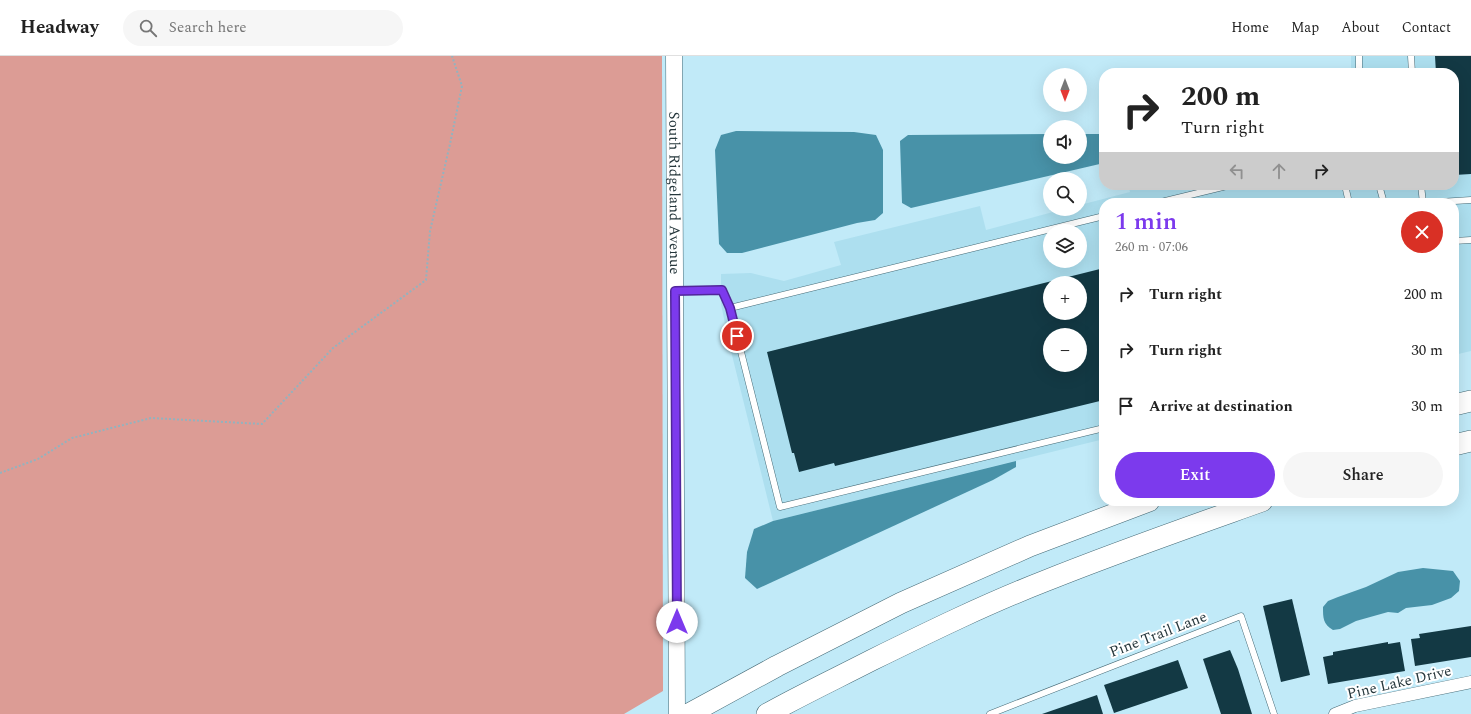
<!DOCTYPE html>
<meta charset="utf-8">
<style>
:root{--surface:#fff;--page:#f6f6f6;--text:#222;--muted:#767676;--line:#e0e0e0;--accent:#7c3aed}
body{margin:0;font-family:Spectral,serif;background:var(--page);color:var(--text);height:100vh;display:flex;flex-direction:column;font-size:15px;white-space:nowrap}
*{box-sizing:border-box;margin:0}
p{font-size:13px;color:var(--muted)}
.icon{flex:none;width:22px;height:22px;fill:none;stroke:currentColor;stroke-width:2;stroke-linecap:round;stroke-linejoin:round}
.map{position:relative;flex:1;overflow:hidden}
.sheet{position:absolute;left:1099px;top:142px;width:360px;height:308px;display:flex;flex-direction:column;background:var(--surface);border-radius:16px;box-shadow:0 4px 16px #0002}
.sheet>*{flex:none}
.banner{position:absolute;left:1099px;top:12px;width:360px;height:122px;border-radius:16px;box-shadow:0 4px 16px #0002;background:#fff;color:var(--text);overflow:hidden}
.needle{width:26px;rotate:180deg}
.fabs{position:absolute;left:1043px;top:12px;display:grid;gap:8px}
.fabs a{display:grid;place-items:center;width:44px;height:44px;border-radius:50%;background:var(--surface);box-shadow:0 4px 16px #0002;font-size:20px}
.pin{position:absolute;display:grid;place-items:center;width:34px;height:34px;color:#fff;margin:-17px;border:2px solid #fff;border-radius:50%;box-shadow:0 1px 4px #0007}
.me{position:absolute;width:44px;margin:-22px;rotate:0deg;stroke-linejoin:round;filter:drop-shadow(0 0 3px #0008)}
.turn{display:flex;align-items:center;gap:14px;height:84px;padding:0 16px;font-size:18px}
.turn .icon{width:52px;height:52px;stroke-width:2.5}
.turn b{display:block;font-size:28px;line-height:34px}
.lanes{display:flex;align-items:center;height:38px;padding:0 16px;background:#0003;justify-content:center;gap:20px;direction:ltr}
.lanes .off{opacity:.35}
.round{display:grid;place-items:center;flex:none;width:42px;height:42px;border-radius:21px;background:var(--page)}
.overview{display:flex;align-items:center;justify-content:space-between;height:68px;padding:0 16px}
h1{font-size:24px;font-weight:600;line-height:30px;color:var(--accent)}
.action{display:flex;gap:8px;margin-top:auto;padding:8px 16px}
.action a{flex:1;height:46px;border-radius:24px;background:var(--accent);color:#fff;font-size:16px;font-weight:600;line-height:46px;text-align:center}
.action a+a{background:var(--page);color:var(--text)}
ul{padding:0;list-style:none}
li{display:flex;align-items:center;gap:12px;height:56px;padding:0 16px}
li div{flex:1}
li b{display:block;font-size:15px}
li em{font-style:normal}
header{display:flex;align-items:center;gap:24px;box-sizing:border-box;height:56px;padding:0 20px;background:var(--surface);border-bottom:1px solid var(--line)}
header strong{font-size:19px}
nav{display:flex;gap:22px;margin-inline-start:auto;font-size:14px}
.search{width:280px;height:36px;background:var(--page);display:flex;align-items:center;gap:10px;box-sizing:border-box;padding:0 14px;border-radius:22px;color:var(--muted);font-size:15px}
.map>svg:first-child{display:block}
.built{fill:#addfef;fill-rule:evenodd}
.green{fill:#dc9c95}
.water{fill:#4892a8}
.building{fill:#133944;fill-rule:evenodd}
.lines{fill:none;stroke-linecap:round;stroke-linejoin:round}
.lane-casing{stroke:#446975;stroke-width:7}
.street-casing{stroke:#446975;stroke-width:13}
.secondary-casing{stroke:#446975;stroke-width:17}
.highway-casing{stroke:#446975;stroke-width:22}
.path{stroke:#92b3bf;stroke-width:2;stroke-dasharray:2 2;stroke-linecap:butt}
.lane{stroke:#fff;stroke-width:6}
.street{stroke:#fff;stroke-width:12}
.secondary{stroke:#fff;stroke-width:16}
.highway{stroke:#fff;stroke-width:21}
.route-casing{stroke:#51269a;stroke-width:10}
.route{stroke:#7c3aed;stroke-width:7}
.labels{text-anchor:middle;stroke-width:4;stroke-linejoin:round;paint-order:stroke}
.street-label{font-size:15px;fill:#27383d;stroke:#fff}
</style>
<header>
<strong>Headway</strong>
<div class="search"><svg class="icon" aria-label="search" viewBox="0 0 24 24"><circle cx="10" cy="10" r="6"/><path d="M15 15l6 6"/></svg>Search here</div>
<nav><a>Home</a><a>Map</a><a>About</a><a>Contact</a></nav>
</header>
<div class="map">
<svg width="1471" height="658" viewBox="0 0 1471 658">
<rect width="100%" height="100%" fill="#c1eaf8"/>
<path class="built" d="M1351,0H1471V295L1454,299V147H1104V383L773,465L729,287L721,248V218L751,217L784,225L841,209L834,186L980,150L986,174L1064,153H1080V149L1130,136L1128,129H1454V17H1351ZM1050,175H1080V205H1050ZM1050,227H1080V257H1050ZM1050,279H1080V309H1050Z"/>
<path class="green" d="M0,0H662L663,635L624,658H0Z"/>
<g class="water">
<path d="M736,75L854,76L876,79L883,94V157L875,164L857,167L742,197H727L719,188L715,94L721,79Z"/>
<path d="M1050,78V101H1080V78H1104V107L911,152L902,147L900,85L908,79Z"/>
<path d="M1016,405V411L993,424L757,533L745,522L747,496L754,473L773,465Z"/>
<path d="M1423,512L1453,515L1460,525L1459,535L1451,542L1432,549L1406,552L1398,557L1388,556L1356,565L1340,573L1333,574C1323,568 1323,562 1323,551L1328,545L1338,541L1366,531L1398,516Z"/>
</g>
<g class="building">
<path d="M1435,0H1471V118L1454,119V17H1436Z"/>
<path d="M1104,212V344L835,410L834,407L799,416L794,397H792L767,296ZM1050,227H1080V257H1050ZM1050,279H1080V309H1050Z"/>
<path d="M1292,543L1310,619L1281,626L1263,550Z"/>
<path d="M1471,570V601L1415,610L1411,583L1420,582L1419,578Z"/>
<path d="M1388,586V588L1400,586L1405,615L1328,628L1323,601L1333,599V596Z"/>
<path d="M1230,594L1238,613L1252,658H1221L1203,603Z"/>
<path d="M1178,604L1188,632L1114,657L1104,629Z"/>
<path d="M1097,639L1103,658H1042Z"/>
</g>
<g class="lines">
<defs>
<g id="lane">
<path d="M1359,0V17"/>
<path d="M1411,0L1412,17"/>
<path d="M1345,129L1349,147"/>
<path d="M1379,129L1384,147"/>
<path d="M1421,129L1423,147"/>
<path d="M1157,147L1231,129"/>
<path d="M1423,147L1471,144"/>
<path d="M1454,185L1471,184"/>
<path d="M676,235H721L730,252L780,451L1104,372"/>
<path d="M730,252L1104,160"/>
<path d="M990,658L1241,560L1274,658"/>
</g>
<path id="street" d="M1335,658L1355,650L1471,626"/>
<g id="secondary">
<path id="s1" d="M674,0L677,658"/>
</g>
<g id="highway">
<path d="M1454,349L1471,345"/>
<path d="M1454,389L1471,385"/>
<path d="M689,658L777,610L901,547L1030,490L1149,445"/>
<path d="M767,658C801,639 837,622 872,604C929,576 986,548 1045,525C1117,496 1189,471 1262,445"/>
</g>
</defs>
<use href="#lane" class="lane-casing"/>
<use href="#street" class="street-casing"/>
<use href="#secondary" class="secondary-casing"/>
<use href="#highway" class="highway-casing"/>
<path class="path" d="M0,417L38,403L72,382L151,362L262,368L333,292L426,224L430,175L450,88L462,30L452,0"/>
<use href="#lane" class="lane"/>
<use href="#street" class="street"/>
<use href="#secondary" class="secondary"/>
<use href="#highway" class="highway"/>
</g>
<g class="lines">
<defs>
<path id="route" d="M677,566L675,235L722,234L730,252L737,280"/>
</defs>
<use href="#route" class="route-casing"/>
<use href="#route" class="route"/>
</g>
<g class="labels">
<g class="street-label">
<text dy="5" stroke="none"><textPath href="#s1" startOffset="137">South Ridgeland Avenue</textPath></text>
<text transform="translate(1158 578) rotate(-21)" y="5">Pine Trail Lane</text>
<text transform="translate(1399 626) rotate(-13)" y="5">Pine Lake Drive</text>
</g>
</g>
</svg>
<div class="fabs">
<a><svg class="needle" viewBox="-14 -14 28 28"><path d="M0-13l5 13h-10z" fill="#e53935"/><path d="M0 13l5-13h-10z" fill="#767676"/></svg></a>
<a><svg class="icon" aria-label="sound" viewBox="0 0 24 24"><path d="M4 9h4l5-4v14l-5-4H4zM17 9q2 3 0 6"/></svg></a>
<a><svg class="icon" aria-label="search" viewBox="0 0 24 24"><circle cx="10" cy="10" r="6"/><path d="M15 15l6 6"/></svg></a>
<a><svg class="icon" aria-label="layers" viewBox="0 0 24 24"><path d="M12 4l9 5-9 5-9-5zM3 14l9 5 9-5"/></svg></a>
<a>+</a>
<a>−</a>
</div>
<div class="pin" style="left:737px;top:280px;background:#d93025"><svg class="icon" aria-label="arrive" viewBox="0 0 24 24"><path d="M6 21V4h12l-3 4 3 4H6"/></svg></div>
<svg class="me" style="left:677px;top:566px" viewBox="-20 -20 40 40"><circle r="19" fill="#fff"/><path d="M0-13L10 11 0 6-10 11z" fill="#7c3aed"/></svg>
<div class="banner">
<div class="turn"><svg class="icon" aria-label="right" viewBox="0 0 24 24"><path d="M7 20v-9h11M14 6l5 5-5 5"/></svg><div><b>200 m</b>Turn right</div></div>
<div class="lanes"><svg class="icon off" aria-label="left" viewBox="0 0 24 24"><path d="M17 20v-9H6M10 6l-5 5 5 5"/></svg><svg class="icon off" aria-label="ahead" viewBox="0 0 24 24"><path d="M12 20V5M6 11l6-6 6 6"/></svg><svg class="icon" aria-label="right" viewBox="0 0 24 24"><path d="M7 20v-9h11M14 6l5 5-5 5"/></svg></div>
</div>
<section class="sheet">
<div class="overview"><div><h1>1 min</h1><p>260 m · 07:06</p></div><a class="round" style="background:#d93025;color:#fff"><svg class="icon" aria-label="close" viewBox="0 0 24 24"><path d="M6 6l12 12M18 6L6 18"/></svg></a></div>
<ul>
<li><svg class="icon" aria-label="right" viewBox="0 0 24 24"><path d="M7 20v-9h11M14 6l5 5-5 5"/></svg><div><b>Turn right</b></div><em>200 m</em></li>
<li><svg class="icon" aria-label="right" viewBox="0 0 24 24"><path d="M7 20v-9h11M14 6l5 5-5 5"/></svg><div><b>Turn right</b></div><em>30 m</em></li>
<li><svg class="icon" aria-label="arrive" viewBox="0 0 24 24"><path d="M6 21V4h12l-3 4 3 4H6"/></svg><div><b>Arrive at destination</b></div><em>30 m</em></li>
</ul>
<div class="action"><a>Exit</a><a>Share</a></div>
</section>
</div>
